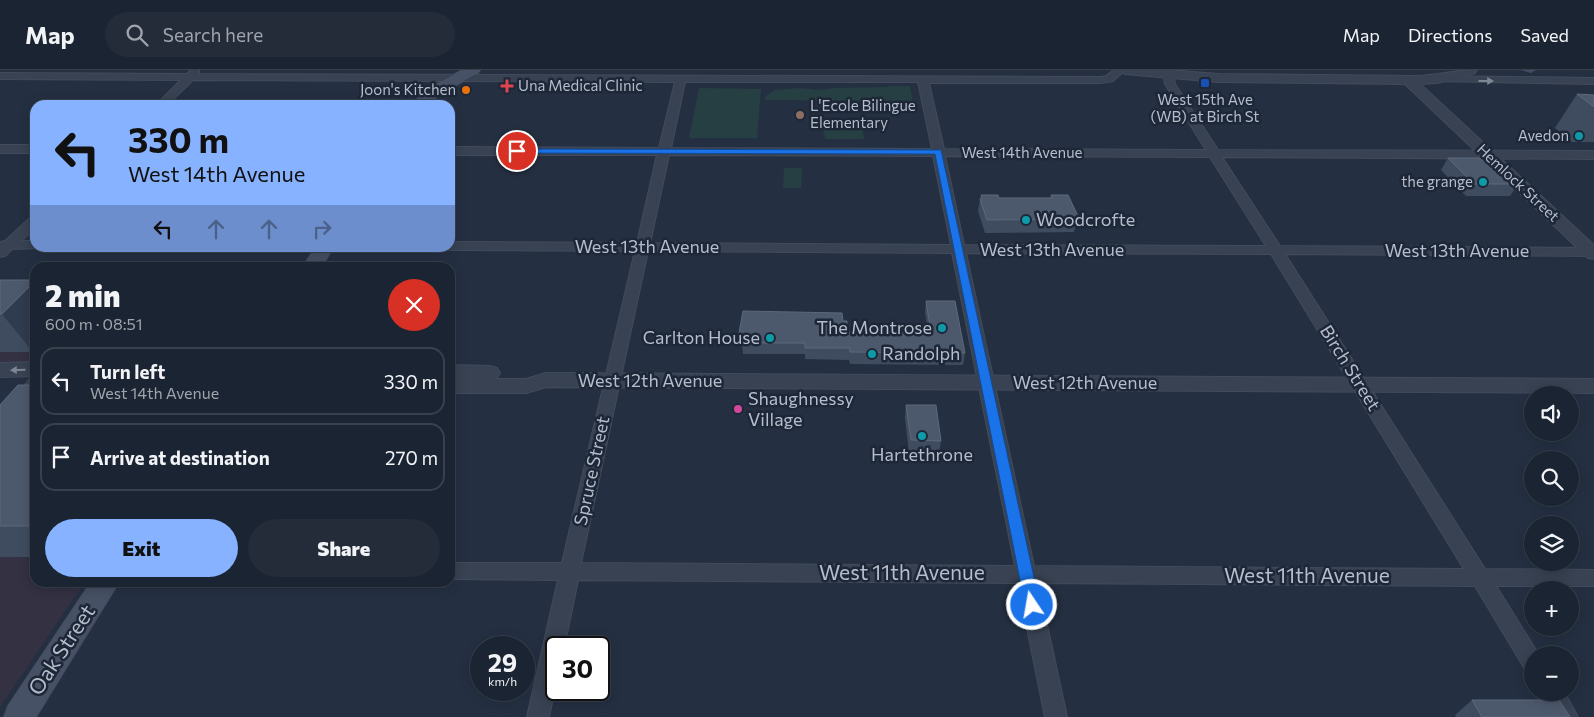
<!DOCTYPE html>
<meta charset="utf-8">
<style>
:root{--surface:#1b2432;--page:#242c3a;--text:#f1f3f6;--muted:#a0a4ac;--line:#39414d;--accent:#87b2ff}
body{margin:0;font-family:Commissioner,sans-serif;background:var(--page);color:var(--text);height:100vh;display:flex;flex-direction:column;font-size:19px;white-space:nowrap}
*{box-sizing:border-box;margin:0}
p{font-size:16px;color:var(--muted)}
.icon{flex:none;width:28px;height:28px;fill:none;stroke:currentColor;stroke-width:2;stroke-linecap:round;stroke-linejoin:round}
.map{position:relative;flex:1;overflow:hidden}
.sheet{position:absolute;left:30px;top:192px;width:425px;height:325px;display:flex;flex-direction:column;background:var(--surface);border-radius:15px;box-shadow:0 2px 12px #0003,0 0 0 1px var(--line)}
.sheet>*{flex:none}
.banner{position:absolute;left:30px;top:30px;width:425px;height:152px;border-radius:15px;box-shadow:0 2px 12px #0003,0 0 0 1px var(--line);background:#87b2ff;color:#111;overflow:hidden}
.fabs{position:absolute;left:1524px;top:316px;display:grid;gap:10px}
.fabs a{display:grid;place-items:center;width:55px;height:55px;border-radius:50%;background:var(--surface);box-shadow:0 2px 12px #0003,0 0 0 1px var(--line);font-size:25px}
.speed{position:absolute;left:470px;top:566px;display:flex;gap:10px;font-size:25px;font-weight:700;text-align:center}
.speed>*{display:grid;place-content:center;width:65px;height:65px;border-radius:50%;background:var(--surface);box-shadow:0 2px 12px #0003,0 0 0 1px var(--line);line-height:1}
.speed small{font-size:12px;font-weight:400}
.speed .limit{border:2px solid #111;border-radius:8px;background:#fff;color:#111}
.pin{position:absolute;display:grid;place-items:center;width:42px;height:42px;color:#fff;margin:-21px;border:2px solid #fff;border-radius:50%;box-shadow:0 1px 5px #0007}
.me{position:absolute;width:55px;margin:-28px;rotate:348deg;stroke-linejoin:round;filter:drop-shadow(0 0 4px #0008)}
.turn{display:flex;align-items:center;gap:18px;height:105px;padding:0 15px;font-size:22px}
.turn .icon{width:65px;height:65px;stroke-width:2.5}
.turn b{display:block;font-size:35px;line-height:42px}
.lanes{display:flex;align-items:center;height:48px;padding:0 15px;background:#0003;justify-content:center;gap:25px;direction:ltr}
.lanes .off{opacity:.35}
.round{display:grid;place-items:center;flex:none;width:52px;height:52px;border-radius:26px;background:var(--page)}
.overview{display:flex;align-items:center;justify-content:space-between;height:85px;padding:0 15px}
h1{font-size:30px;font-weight:800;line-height:38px}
.button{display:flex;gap:10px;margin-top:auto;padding:10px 15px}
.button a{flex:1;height:58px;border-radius:30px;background:var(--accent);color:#111;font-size:20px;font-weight:800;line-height:58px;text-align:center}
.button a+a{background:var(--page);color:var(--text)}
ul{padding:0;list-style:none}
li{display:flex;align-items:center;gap:15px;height:68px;margin:0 10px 8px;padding:0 5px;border:2px solid var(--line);border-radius:15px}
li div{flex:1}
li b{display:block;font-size:19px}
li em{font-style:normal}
header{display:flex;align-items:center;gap:30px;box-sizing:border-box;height:70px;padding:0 25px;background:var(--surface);border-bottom:1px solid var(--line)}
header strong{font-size:24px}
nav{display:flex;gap:28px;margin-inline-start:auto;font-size:18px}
.search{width:350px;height:45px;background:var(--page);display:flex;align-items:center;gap:12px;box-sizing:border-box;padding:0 18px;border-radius:28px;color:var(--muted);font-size:19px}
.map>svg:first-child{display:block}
.medical{fill:#333142}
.green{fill:#263f43}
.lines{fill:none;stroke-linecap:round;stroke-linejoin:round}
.minor-casing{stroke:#424b5b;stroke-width:2}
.tertiary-casing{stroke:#424b5b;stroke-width:2}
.secondary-casing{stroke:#424b5b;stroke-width:2}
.minor{fill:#384252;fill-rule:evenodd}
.tertiary{fill:#384252;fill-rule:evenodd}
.secondary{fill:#465165;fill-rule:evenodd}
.wall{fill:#3f4c60}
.shaded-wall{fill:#2f3c4f}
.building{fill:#4c596c;stroke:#5c687b}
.oneway{fill:#7d8695}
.route{fill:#1a73e8;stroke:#114b97}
.transit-dot{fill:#1a4fb4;stroke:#1d2737;stroke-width:2}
.health-dot{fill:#e0444e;stroke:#1d2737;stroke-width:2}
.food-dot{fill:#e8710a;stroke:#1d2737;stroke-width:2}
.education-dot{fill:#8d6e63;stroke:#1d2737;stroke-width:2}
.culture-dot{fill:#0f9aa8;stroke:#1d2737;stroke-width:2}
.hotel-dot{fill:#d1479c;stroke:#1d2737;stroke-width:2}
.labels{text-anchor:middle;stroke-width:5;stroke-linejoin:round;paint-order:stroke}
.far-poi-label{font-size:15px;fill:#b5bdcc;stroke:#1d2737;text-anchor:end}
.far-street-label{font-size:15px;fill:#b5bdcc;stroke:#1d2737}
.poi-label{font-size:18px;fill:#b5bdcc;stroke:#1d2737;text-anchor:start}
.street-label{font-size:18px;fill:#b5bdcc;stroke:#1d2737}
.near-street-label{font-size:21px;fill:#b5bdcc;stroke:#1d2737}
</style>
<header>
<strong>Map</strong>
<div class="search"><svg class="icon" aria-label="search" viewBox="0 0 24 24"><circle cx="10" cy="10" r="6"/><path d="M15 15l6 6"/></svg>Search here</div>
<nav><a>Map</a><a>Directions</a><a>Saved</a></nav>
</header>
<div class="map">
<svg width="1594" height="647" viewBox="0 0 1594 647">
<rect width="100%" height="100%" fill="#243042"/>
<g class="medical">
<path d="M0,234H35V295L0,296Z"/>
<path d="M35,326V512L84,513L0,637V365Z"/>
</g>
<g class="green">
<path d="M888,16H910L913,32H891L890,26V31L764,30L767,25L775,20L800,18L819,20L835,18L888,17Z"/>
<path d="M699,18L761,19L757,68H689Z"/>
<path d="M823,58L862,59L864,69H825Z"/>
<path d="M784,98H802L801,118H783Z"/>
</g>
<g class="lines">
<defs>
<g id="minor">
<path d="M191,0H199V4L1101,7L1106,6L1114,0H1125L1113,11L1101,13H929L944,79L1206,80L1165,14L1163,5L1168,2L1173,5L1175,14L1218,80L1594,81V89L1222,87L1280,176L1594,178V186L1285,184L1485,499L1594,500V516H1496L1539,585H1532V602L1525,599L1475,516L1038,513L1067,647H1045L1018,513L578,510L564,578H556V613L549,647H527L558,510L450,509V493H562L635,181L450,180L444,178H450V172L637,173L657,85H450V77L659,78L675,12L193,10L167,35H156L181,10L0,9V3L187,4ZM685,12H918L932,79L671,78ZM669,85L933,86L951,175L650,173ZM945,86L1210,87L1266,176L964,175ZM648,181L952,183L1015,496L581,493ZM966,183L1271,184L1464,499L1034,496Z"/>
<path d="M1437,6L1594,8V14L1433,11L1432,9L1433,7Z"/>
<rect x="0" y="75" width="35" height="8"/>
<path d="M35,147V158L21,171H35V178H40L12,179L5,186L0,187V172L5,171L30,148Z"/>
<path d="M35,308V325L6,359L0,361V344L29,310Z"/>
<path d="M1541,622H1564L1578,647H1555Z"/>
</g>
<g id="tertiary">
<path d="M1119,0H1169L1218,4L1417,6C1438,5 1457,0 1477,0L1475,3L1437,13L1420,14L1594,175V189L1588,188L1405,14L1218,12L1125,4Z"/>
<path d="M35,292V306L0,307V293Z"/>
<path d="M450,295L490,296L497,298L500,303L497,308L492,309H526L546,303L1594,309V323L546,317L526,323H450V309H463H450Z"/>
</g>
<g id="secondary">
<path d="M462,0H480L478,3L438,25L428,35H411L428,19Z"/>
<path d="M315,178H333L321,198H302Z"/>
<path d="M91,512H119L36,647H4L8,636Z"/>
</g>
</defs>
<use href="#minor" class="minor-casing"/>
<use href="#tertiary" class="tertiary-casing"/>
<use href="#secondary" class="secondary-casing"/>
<use href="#minor" class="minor"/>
<use href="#tertiary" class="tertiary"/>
<use href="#secondary" class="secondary"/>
</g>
<g class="wall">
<path d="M1521,0H1536L1531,3Z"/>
<path d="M1577,24L1594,25V72H1572L1555,58Z"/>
<path d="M1448,88L1518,114L1510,126H1466L1441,100Z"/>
<path d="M981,125L999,128H1050L1051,125L1078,146L1074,162L985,163L978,141Z"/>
<path d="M0,210H35V280L33,282H0Z"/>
<path d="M926,231L965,283L963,295L850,294L849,290L805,289V284H743L742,274H740L739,263L843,251L847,262H928L925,242Z"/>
<path d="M35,315V487H0V335Z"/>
<path d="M906,335L941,371L939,384L909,383L905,348Z"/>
<path d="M1472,630L1570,647H1456L1455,645Z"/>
</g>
<path class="shaded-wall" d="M35,211V280L33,282L2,244Z"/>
<g class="building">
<path d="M1577,24L1594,25V37Z"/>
<path d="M1448,88H1490L1518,114H1474Z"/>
<path d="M981,125H998L999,128H1053L1051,125H1068L1078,146H1077L1078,149L987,150L980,129L982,128Z"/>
<path d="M0,210H35V211L2,244H0Z"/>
<path d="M926,231H955L965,283L850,282V278H805V273H742L743,263H739L743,241L842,243L843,251H847V262H931Z"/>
<path d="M18,315H35V452L32,456H0V335Z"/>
<path d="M906,335H936L941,371L911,370Z"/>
<path d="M1472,630H1559L1570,647H1482Z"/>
</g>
<defs><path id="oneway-solid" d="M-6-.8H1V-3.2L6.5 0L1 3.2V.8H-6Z" transform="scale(1.25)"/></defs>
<g class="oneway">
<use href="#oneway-solid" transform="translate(1486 11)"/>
<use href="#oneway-solid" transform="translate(18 300) rotate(179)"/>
</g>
<path class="route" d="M514,79L941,80L1040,535L1037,540L1032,541L1028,540L1025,535L935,84L517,83L513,81Z"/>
<rect class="transit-dot" x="1200" y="8" width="10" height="10" rx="2.5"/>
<path class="health-dot" d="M504.5 8.5h5v5h5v5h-5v5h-5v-5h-5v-5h5z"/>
<circle class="food-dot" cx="466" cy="20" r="5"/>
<circle class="education-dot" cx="800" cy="45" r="5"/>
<g class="culture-dot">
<circle cx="1579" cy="66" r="5"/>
<circle cx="1483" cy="112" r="5"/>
<circle cx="1026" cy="150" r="5"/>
<circle cx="942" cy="258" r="5"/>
<circle cx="770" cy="268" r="5"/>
<circle cx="872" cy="284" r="5"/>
<circle cx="922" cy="366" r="5"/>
</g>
<circle class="hotel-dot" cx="738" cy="339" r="5"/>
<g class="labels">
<g class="far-poi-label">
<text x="518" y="21" text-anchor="start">Una Medical Clinic</text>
<text x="456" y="25">Joon's Kitchen</text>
<text x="1205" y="35" text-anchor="middle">West 15th Ave<tspan x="1205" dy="17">(WB) at Birch St</tspan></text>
<text x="810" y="41" text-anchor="start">L'Ecole Bilingue<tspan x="810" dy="17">Elementary</tspan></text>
<text x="1569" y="71">Avedon</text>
<text x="1473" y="117">the grange</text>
</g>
<g class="far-street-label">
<text x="1022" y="88">West 14th Avenue</text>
<text transform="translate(1518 113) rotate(43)" y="5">Hemlock Street</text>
</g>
<g class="poi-label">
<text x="1036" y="156">Woodcrofte</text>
<text x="932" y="264" text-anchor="end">The Montrose</text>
<text x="760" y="274" text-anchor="end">Carlton House</text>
<text x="882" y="290">Randolph</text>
<text x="748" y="335">Shaughnessy<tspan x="748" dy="21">Village</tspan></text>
<text x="922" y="391" text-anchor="middle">Hartethrone</text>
</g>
<g class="street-label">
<text x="647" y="183">West 13th Avenue</text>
<text x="1052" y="186">West 13th Avenue</text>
<text x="1457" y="187">West 13th Avenue</text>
<text transform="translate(1350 298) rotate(58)" y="6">Birch Street</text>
<text x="650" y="317">West 12th Avenue</text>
<text x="1085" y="319">West 12th Avenue</text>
<text transform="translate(592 401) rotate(-78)" y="6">Spruce Street</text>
</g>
<g class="near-street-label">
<text x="902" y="510">West 11th Avenue</text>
<text x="1307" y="513">West 11th Avenue</text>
<text transform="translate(62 580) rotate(-57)" y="7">Oak Street</text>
</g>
</g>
</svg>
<div class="fabs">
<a><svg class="icon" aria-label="sound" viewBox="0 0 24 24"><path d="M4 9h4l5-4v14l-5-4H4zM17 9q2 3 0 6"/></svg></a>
<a><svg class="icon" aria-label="search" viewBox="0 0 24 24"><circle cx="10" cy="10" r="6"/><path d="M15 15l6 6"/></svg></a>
<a><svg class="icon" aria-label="layers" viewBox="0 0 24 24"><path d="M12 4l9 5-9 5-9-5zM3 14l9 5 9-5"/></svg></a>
<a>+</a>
<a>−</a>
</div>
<div class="speed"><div>29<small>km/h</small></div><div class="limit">30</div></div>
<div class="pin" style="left:517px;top:81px;background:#d93025"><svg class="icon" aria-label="arrive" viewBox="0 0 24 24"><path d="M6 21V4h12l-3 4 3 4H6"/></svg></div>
<svg class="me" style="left:1032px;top:535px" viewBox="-20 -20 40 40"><circle r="17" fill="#1a73e8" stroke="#fff" stroke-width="3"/><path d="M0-11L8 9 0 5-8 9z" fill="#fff"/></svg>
<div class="banner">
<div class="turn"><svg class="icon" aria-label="left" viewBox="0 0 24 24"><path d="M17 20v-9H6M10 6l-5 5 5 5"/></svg><div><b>330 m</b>West 14th Avenue</div></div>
<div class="lanes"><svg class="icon" aria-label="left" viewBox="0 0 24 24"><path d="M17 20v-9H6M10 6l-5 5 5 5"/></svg><svg class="icon off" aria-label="ahead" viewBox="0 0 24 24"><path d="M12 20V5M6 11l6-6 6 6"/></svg><svg class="icon off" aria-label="ahead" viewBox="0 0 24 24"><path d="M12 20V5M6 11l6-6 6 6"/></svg><svg class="icon off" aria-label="right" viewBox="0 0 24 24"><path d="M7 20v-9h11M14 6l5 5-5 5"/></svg></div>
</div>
<section class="sheet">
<div class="overview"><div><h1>2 min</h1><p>600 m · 08:51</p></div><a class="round" style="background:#d93025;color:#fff"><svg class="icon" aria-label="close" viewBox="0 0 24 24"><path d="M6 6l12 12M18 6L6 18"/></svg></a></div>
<ul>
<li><svg class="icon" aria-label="left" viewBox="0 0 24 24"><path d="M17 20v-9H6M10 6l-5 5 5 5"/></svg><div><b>Turn left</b><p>West 14th Avenue</p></div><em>330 m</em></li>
<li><svg class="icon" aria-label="arrive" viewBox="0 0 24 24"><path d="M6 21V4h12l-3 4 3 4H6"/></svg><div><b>Arrive at destination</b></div><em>270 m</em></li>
</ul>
<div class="button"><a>Exit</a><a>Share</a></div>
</section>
</div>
